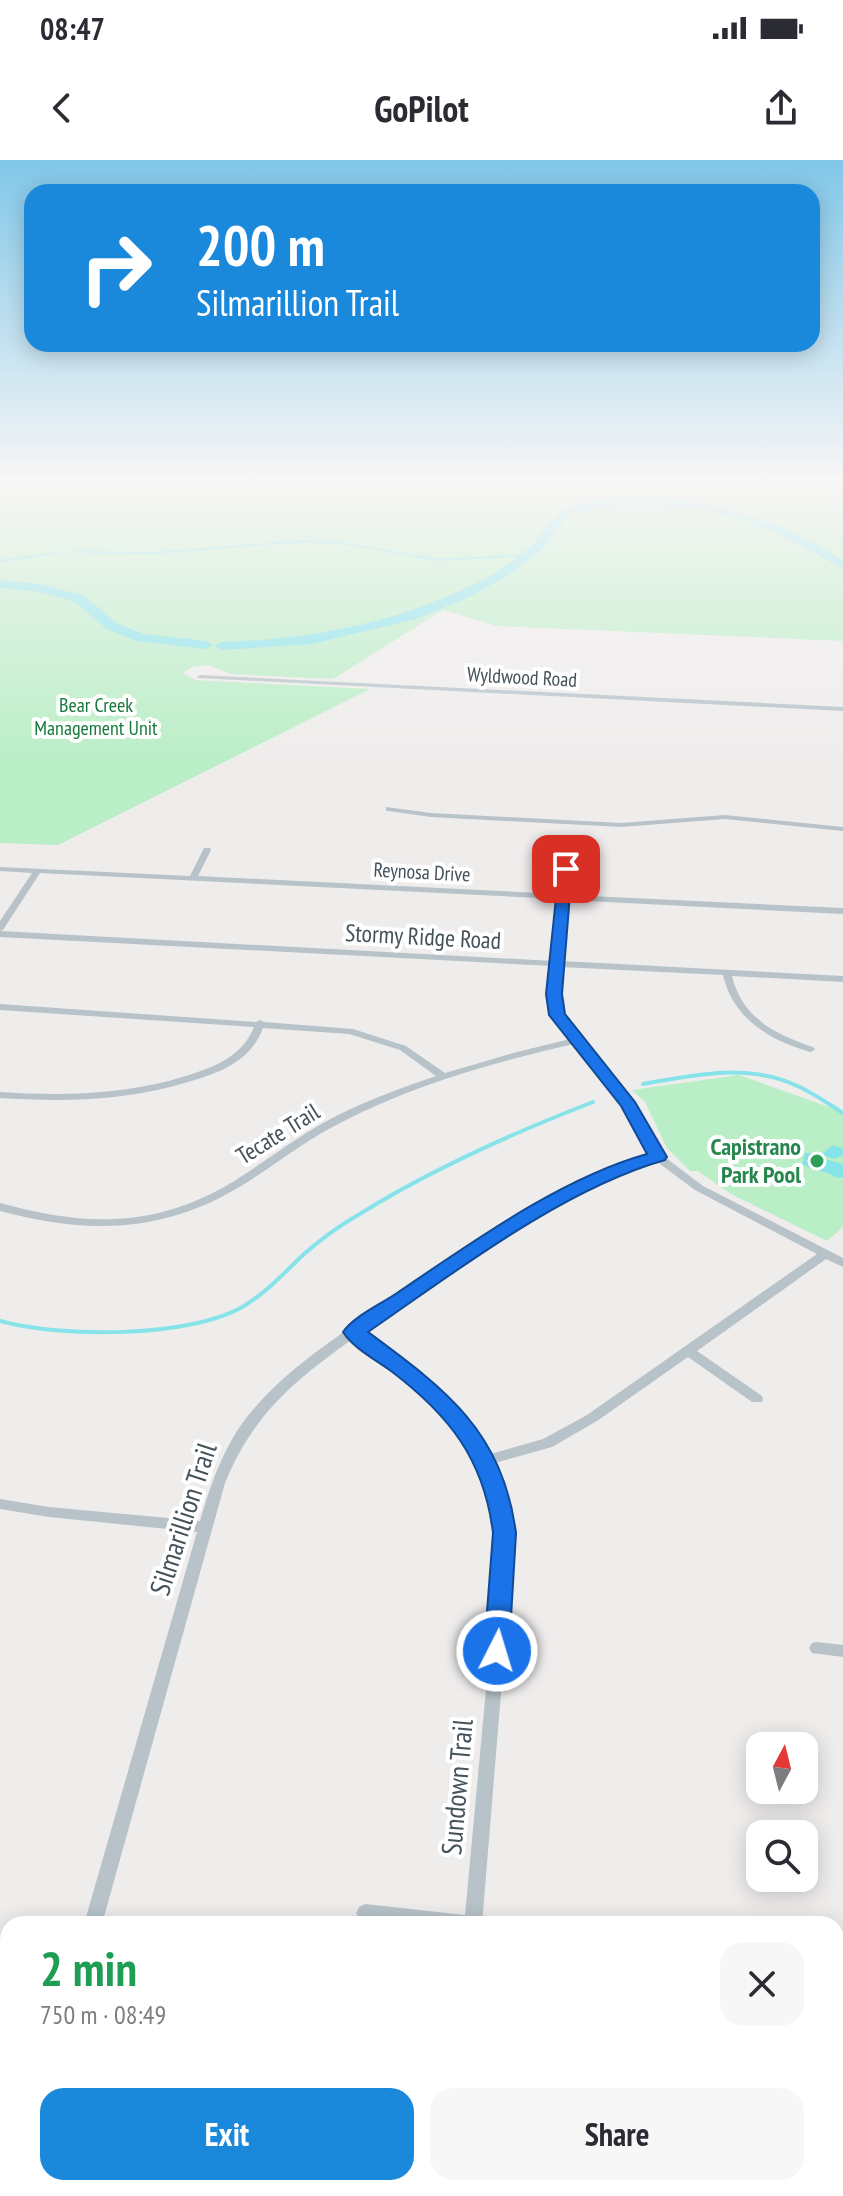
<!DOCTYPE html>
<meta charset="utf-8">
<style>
:root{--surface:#fff;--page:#f7f7f7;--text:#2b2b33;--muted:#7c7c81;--accent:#1a88db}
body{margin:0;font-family:"PT Sans Narrow",sans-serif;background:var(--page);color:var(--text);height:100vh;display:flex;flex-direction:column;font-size:30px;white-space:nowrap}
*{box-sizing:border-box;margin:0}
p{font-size:26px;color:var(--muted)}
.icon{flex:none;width:44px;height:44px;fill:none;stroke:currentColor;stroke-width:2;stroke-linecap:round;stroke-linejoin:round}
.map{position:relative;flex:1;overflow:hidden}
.panel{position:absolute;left:0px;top:1756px;width:844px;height:280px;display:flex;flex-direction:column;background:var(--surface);border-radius:24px 24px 0 0;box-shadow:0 4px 20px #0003}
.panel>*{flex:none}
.banner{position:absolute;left:24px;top:24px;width:796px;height:168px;border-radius:24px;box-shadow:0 4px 20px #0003;background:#1a88db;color:#fff;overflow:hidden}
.needle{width:52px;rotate:7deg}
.buttons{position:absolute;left:746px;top:1572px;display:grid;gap:16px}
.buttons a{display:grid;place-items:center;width:72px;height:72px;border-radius:16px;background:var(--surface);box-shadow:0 4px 20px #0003;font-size:40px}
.pin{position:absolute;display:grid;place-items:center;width:68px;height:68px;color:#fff;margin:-34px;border-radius:16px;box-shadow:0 4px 12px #0006}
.me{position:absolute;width:88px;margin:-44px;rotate:5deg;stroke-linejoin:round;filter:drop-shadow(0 0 6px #0008)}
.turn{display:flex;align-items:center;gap:28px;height:168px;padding:0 40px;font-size:36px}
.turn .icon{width:104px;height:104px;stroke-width:2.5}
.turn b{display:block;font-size:56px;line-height:68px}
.round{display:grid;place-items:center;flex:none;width:84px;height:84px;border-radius:24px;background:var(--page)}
.headline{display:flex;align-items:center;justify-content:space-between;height:136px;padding:0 40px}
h1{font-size:48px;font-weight:800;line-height:60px;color:#1e9e55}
.button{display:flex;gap:16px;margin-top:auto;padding:16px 40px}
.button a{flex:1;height:92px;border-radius:24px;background:var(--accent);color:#fff;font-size:32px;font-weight:800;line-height:92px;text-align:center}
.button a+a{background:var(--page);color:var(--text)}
.status{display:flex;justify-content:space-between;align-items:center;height:56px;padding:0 40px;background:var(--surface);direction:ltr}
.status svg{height:22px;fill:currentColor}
header{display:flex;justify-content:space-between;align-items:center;height:104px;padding:0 40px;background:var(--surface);font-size:36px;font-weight:800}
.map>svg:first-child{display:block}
.green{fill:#b9eec6}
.water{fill:#86e3ea}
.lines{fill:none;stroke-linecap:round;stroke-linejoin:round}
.stream-far1{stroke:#86e3ea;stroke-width:2}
.stream{stroke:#86e3ea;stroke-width:4}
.river{fill:#86e3ea;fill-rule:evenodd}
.street{fill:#b7c3c9;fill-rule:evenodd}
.route{fill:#1a73e8;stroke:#114b97;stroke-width:2}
.leisure-dot{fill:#2e9e5b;stroke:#fff;stroke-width:3}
.labels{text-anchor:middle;stroke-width:8;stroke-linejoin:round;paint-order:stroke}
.far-street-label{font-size:20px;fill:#455259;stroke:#fff}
.far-park-label{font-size:20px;fill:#17793b;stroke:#fff}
.street-label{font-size:24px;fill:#455259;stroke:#fff}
.leisure-label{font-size:24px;font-weight:bold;fill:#27864d;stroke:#fff;text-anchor:end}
.near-street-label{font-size:28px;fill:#455259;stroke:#fff}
</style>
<div class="status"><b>08:47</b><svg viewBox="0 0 49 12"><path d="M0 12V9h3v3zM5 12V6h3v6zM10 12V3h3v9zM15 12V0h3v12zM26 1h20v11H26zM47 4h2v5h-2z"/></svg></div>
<header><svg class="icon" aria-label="back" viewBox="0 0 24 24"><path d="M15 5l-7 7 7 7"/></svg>GoPilot<svg class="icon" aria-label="share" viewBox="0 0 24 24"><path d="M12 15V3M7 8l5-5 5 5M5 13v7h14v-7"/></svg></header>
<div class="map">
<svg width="843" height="2036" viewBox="0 0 843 2036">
<rect width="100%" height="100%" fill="#efecec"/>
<g class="green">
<path d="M0,320H843V481L497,466L443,450L333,519L231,514L208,505L192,507L183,513L195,520L370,529L58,685L0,683Z"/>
<path d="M739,915L843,952V1067L827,1081L731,1034L698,1011H690L667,988L645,942L632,930Z"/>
</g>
<path class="water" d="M833,985L843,989V995L835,999L824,996V999L843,1004V1017L837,1018C825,1009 813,1012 802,1004L805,993H823Z"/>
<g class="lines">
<g class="stream-far1">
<path d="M71,392L155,393L302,381L335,382L439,400L527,395"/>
<path d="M0,401L61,392"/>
</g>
<g class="stream">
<path d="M643,924C693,915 747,903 795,925C812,932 827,943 843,953"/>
<path d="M0,1161C61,1178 190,1178 244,1146C267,1132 285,1112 304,1094C322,1078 342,1064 363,1052C436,1007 513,973 593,942"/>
</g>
<g class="river">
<path d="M638,337C713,340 779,360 843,400V409L776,372L709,350L638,344L601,347L570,354L543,388L506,417L463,440L416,459L312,484L222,490L215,486L222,482C318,479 408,461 493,414C508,406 525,393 536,380C545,371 554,354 565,349C587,340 614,339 638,337Z"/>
<path d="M0,420L39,424L83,435L118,464L144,474L206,481L213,485L206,489L137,481L108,470L73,441L39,432L0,428Z"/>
</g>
<g class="street">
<path d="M200,515L843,547V551L198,518L197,517Z"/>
<path d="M386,647L431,653L621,663L725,655L843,667V671L725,659L621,667L431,657L389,651H386Z"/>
<path d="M204,688H210L211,690L198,716L559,734L562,709L566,707L570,709L568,735L843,748V754L567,740L562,801L843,816V822L732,816C742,858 775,874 813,887L815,889L813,891L810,892C770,880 733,859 723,815L561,807L559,834L567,863L633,943L652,982L662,995L703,1026L843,1098V1107L826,1099L697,1191L762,1236L763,1239L762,1242H752L688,1197L597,1261L552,1287L491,1304C505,1336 509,1366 512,1400L482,1764H388L365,1762L359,1759L356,1753L359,1747L365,1744L465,1755L498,1400C496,1375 494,1351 487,1327C468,1260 407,1217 354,1178C294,1221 254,1253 225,1323L102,1764H84L197,1372L49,1357L0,1349V1339L49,1347L200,1361C211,1324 223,1288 247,1257C287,1206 346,1171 398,1136C479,1082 558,1026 651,996L642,982L624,946L574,884C495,902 416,924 344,961C307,979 275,1005 241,1026C163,1074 85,1074 0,1051V1043C84,1066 153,1069 231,1023C262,1004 291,981 323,963C359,943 398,929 436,916L400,890L349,874L263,868C251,900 222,912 191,921C128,941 66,942 0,938V932C64,936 124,935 186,916C214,907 242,897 254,867L0,850V844L256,862L260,860L264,862L353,869L406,886L445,913L513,893L570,879C549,853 549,839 552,806L0,777V771L553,801L559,739L40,713L3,770L0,771V761L32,713L0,711V707L190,716ZM656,1001L695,1030L817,1094L587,1255L543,1279L487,1295C460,1242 410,1206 362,1172C456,1108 548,1037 656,1001Z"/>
<path d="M817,1482L843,1485V1497L812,1493L809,1488L812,1483Z"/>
<path d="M0,1793L8,1794V1812L0,1811Z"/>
<rect x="836" y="1795" width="7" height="18"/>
<path d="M10,2028H30L27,2036H7Z"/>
<path d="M440,2028H460L459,2036H439Z"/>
</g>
</g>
<linearGradient id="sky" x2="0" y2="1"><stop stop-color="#81c7e9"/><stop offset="0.53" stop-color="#f8f6f6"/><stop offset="1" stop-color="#f8f6f6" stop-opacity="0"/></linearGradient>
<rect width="843" height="605" fill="url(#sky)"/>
<path class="route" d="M566,704L572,709L562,834L565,854L635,942L667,997L665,1000C563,1029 455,1112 368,1172C445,1229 502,1270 516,1373L509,1491L506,1498L497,1501L488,1498L484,1491L493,1373C484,1299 449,1255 391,1211C376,1200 353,1188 343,1172C354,1156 381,1144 397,1133C471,1083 561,1018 647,994L621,946L549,855L546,834L559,709Z"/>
<circle class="leisure-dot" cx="817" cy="1001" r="8"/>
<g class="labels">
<g class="far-street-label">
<text transform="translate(522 517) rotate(3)" y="7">Wyldwood Road</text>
<text transform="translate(422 712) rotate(3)" y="7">Reynosa Drive</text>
</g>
<g class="far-park-label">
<text x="96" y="552">Bear Creek<tspan x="96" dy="23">Management Unit</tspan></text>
</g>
<g class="street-label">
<text transform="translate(423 777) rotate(3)" y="8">Stormy Ridge Road</text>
<text transform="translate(278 974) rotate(-32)" y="8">Tecate Trail</text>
</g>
<g class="leisure-label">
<text x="801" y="995">Capistrano<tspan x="801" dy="28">Park Pool</tspan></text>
</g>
<g class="near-street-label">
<text transform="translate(183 1359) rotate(-72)" y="10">Silmarillion Trail</text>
<text transform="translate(457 1627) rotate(-85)" y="10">Sundown Trail</text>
</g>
</g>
</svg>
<div class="buttons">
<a><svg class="needle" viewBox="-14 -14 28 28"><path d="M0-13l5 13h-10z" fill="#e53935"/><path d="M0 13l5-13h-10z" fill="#7c7c81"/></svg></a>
<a><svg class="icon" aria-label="search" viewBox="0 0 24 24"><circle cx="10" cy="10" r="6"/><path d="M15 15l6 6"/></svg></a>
</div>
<div class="pin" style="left:566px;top:709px;background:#d93025"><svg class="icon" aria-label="arrive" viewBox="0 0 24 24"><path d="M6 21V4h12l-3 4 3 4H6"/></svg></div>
<svg class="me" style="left:497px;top:1491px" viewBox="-20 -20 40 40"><circle r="17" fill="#1a73e8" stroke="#fff" stroke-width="3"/><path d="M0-11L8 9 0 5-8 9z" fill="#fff"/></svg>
<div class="banner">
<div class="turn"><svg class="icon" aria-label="right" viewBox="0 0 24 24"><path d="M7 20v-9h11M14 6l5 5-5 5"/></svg><div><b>200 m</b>Silmarillion Trail</div></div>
</div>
<section class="panel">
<div class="headline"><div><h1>2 min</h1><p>750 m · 08:49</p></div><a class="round"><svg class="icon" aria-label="close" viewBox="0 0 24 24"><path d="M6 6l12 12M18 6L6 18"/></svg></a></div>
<div class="button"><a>Exit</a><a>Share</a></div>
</section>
</div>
